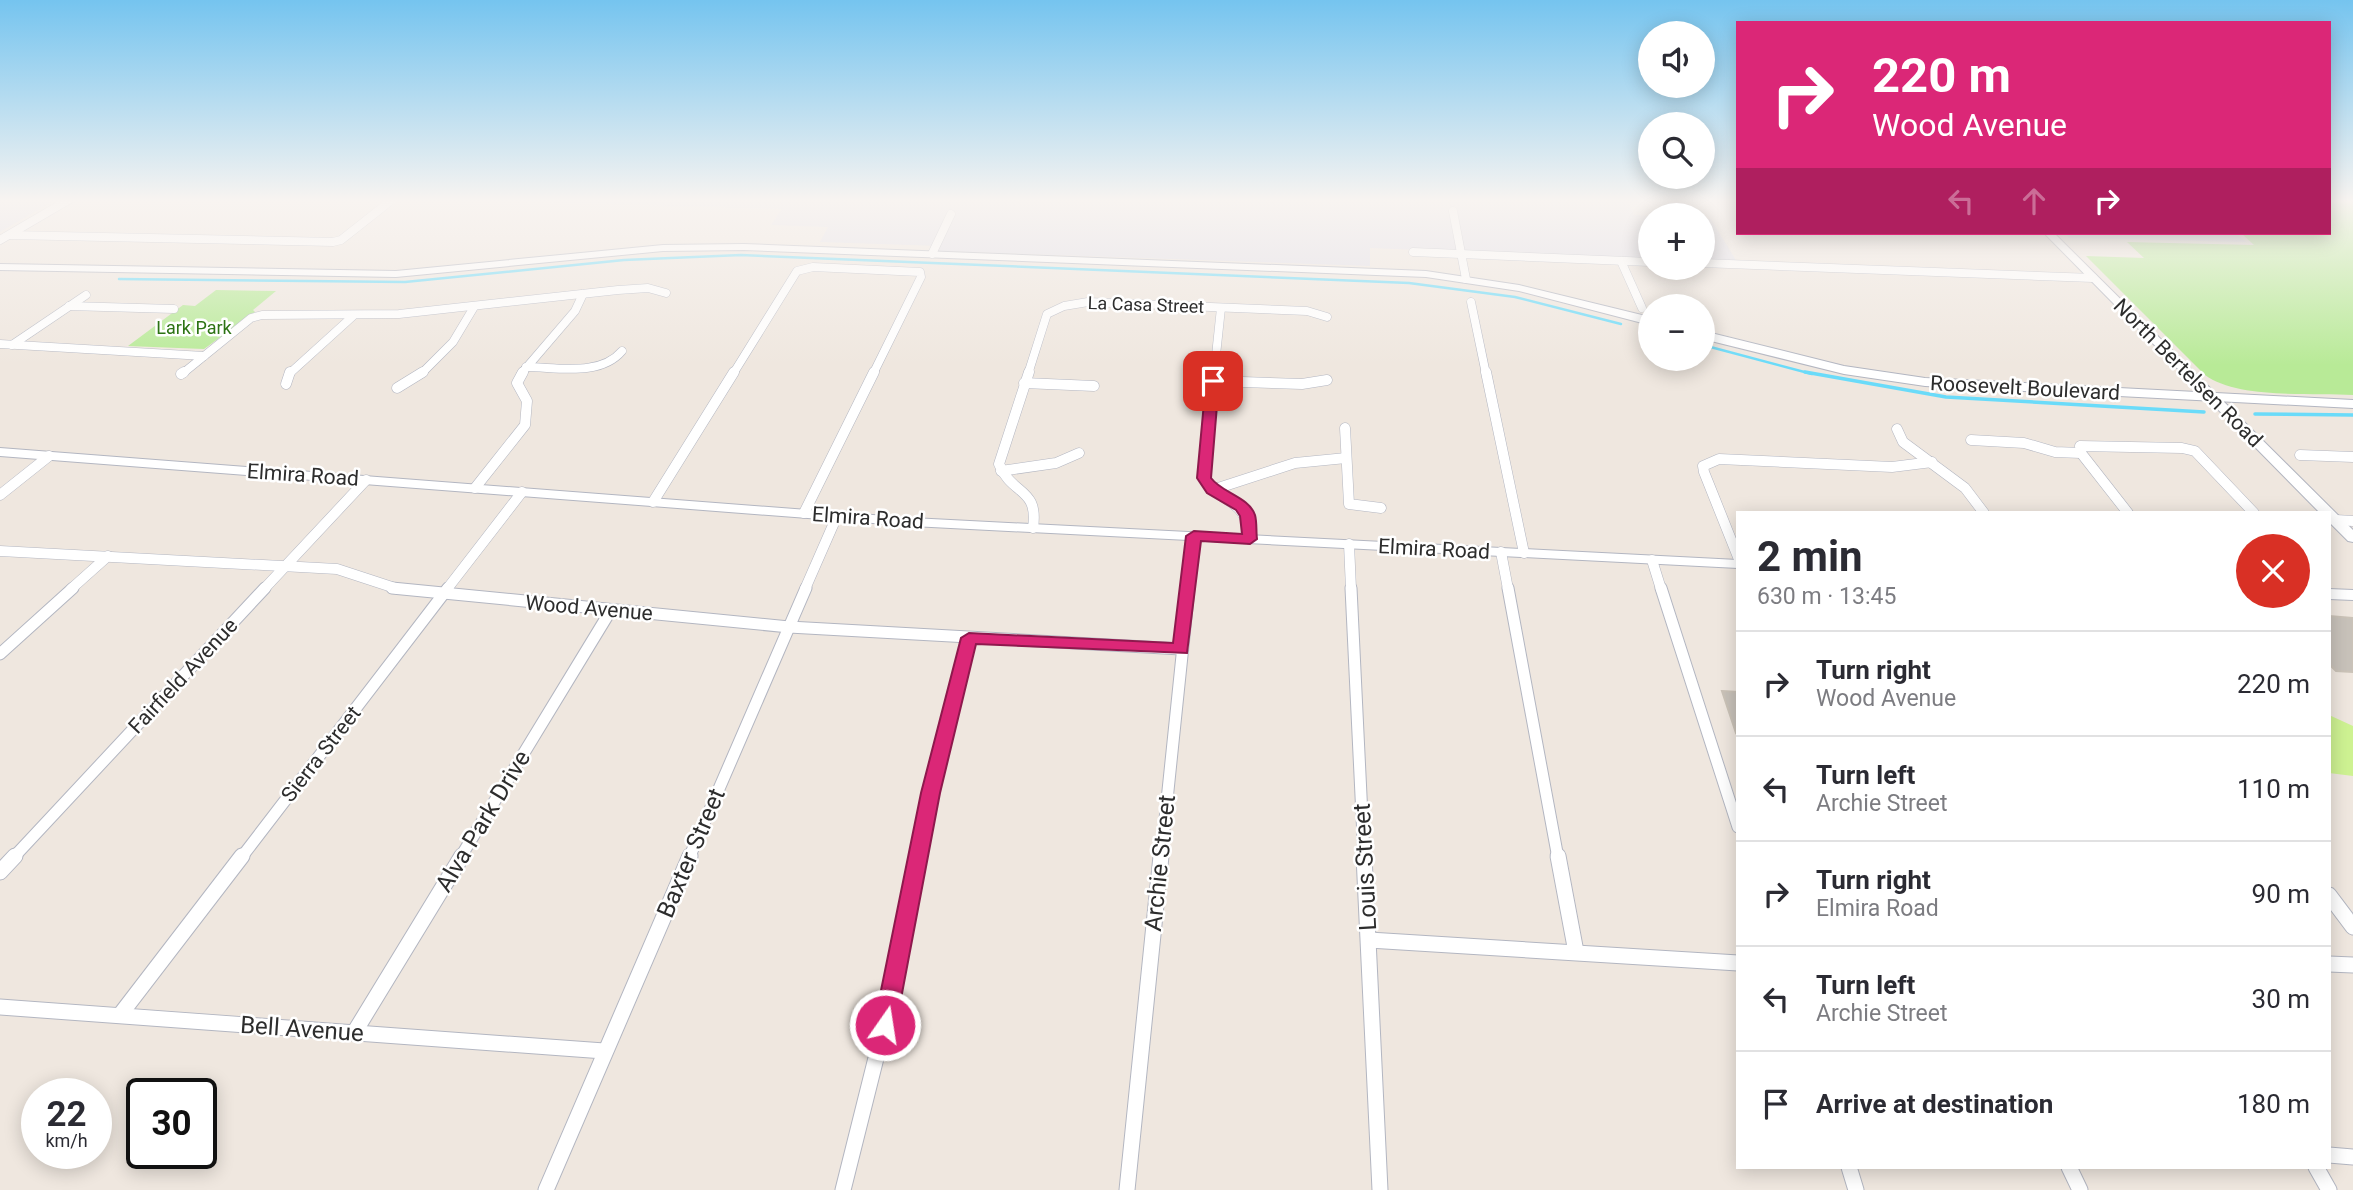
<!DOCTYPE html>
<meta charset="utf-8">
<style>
:root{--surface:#fff;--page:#f7f7f7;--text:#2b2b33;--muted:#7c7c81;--line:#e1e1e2}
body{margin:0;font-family:Roboto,sans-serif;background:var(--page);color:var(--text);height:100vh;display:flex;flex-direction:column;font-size:26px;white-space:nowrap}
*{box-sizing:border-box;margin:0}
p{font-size:23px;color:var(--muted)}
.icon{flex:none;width:38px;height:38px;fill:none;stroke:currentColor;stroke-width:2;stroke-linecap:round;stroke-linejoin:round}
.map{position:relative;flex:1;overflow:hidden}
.drawer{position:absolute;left:1736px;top:511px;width:595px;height:658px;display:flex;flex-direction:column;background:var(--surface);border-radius:0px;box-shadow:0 4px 18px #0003}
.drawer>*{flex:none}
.guide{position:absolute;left:1736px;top:21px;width:595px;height:214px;border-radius:0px;box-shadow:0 4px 18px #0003;background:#db2777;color:#fff;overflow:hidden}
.tools{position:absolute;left:1638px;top:21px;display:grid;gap:14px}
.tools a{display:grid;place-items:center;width:77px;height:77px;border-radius:50%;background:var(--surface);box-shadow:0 4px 18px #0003;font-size:35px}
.speed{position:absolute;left:21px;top:1078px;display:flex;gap:14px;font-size:35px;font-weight:700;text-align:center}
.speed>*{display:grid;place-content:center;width:91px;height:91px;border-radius:50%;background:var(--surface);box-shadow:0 4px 18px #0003;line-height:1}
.speed small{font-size:18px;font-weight:400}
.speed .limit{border:4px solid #111;border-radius:10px;background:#fff;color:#111}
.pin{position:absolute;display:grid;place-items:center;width:60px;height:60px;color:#fff;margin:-30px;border-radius:14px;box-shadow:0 4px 10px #0006}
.me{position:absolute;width:77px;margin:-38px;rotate:13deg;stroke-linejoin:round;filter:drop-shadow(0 0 5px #0008)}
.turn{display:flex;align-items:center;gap:24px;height:147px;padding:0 21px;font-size:32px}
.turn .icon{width:91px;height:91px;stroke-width:2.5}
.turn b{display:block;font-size:49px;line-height:60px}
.lanes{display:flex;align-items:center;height:66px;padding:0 21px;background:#0003;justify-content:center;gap:35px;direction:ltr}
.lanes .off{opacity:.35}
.round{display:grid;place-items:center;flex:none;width:74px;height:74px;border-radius:37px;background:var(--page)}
.head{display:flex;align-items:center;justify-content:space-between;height:119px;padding:0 21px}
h1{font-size:42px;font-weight:700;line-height:52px}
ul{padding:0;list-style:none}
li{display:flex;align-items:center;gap:21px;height:105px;padding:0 21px;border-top:2px solid var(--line)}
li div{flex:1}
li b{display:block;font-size:26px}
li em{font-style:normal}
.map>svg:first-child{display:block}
.industrial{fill:#e1dfe8}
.green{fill:#b8ea97}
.pitch{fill:#cef292}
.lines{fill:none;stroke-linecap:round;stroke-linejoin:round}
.stream-far1{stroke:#6adbf9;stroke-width:2.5}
.stream{stroke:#6adbf9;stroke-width:3.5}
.building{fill:#c8c2ba;stroke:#cbc3b8;stroke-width:2}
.minor-far3-casing{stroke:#b3b6c1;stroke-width:9}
.minor-far2-casing{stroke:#b3b6c1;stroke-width:11}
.minor-far1-casing{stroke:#b3b6c1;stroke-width:13}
.minor-casing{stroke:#b3b6c1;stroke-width:17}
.tertiary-casing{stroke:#b3b6c1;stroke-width:2}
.secondary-casing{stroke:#b3b6c1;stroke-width:2}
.minor-far3{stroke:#fff;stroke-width:8}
.minor-far2{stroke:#fff;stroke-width:10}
.minor-far1{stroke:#fff;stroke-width:11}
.minor{stroke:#fff;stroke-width:15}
.tertiary{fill:#fff;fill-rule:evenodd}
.secondary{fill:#fff;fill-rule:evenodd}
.route{fill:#db2777;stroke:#8e194d;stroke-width:2}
.labels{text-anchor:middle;stroke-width:5;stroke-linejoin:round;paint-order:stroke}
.far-street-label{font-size:18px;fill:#2d2d2d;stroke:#fff}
.far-park-label{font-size:18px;fill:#2d7314;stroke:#fff}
.street-label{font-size:21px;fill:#2d2d2d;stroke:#fff}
.near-street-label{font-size:24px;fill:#2d2d2d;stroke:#fff}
</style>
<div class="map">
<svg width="2353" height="1190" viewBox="0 0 2353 1190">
<rect width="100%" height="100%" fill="#efe7df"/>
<g class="industrial">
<path d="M0,199H57L0,232Z"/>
<path d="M443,199H1626L1634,215L1650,216V259L1370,248V266L939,251L940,246L820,242L828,227L771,225L782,209Z"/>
<path d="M1703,219H1711L1737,262L1703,260Z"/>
<path d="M2064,233H2235L2246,242L2069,238Z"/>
</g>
<g class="green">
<path d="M2329,199H2353V395C2312,393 2237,399 2205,375L2086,256L2144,258L2127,242L2254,245L2241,233H2329Z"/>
<path d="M216,290L276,291L253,310L255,312L204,349L128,346L183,305L195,306Z"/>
</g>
<path class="pitch" d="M2329,715L2353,726V776L2329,773Z"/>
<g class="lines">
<g class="stream-far1">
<path d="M119,279L405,282L624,260L741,255L1409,283L1515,297L1621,324"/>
<path d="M1703,345L1812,374"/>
</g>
<g class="stream">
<path d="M1805,372L1946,397L2204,412"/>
<path d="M2255,414L2353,415"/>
</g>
</g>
<g class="building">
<path d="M2329,616L2353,618V672L2336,671L2329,664Z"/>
<path d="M1722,691L1738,692V732L1736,733Z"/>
</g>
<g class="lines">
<defs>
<g id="minor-far3">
<path d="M1453,211L1466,279"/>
<path d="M10,235L333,242L341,240L393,199"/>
<path d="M0,240L70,199"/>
<path d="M1413,252L1650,262"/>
<path d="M932,254L951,214"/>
<path d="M1621,261L1642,308"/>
<path d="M1703,263L2093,278"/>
<path d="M1471,302L1486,374"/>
<path d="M69,306L174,309"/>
<path d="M0,344L204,356"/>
<path d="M12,345L86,295"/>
<path d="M526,367C557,367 600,377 622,351"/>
<path d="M182,374L251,318L262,315L399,314L618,290L648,288L666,293"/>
<path d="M289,374L353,316"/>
<path d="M421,374L453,342L474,307"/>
<path d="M521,374L575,311L583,294"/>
<path d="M733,374L797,271L813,267L920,272L921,277L873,374"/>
<path d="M1028,374L1047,314L1064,306L1088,302L1307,311L1327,317"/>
<path d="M1214,374L1221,308"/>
</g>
<g id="minor-far2">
<path d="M1029,372L999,464C1012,496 1039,487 1033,528"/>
<path d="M1214,372L1203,471C1214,507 1248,493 1249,539"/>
<path d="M1486,372L1524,553"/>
<path d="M181,374L184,372"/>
<path d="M1213,381L1302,384L1327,380"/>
<path d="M1024,383L1094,386"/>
<path d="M286,384L290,372"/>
<path d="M397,388L423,372"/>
<path d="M1345,428L1349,504L1381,508"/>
<path d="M1897,429L1903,442L1965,488L1984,513"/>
<path d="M1971,440L2024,443L2055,452L2081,453"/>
<path d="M2300,455L2353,457"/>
<path d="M1001,471L1056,463L1079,453"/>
<path d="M475,488L525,425L527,401L517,383L523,372"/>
<path d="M1212,490L1295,463L1346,458"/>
<path d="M0,495L49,456"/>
<path d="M653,502L734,372"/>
<path d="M804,513L874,372"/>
<path d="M2128,513L2081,453L2080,446L2182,448L2195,451L2254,513"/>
<path d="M2336,520L2353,521"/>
<path d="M1349,544L1351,589"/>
<path d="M0,551L337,569L398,589"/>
<path d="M1501,552L1508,589"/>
<path d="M1738,557L1704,472L1703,466L1719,459L1892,467L1932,462"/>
<path d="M1652,560L1661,589"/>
<path d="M71,589L108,556"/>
<path d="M264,589L366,480"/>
<path d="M447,589L522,492"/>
<path d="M805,589L837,516"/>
<path d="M1189,589L1194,536"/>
</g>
<g id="minor-far1">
<path d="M392,588L789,627L1181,649"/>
<path d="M1351,588L1364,858"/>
<path d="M1508,588L1558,858"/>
<path d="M1661,588L1738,827"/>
<path d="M0,654L73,588"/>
<path d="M13,858L265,588"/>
<path d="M241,858L448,588"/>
<path d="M460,858L611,610"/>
<path d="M689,858L806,588"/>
<path d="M918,858L930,793L969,638"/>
<path d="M1161,858L1189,588"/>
</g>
<g id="minor">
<path d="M1364,856L1380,1190"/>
<path d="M1558,856L1576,952"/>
<path d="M0,872L15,856"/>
<path d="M2329,895L2353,927"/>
<path d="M1369,940L1738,963"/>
<path d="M2329,964L2353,965"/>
<path d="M0,1007L604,1051"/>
<path d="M120,1015L242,856"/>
<path d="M354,1033L462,856"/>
<path d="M2329,1155L2353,1157"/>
<path d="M1849,1167L1856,1190"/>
<path d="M2069,1167L2080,1190"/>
<path d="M2316,1167L2329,1190"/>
<path d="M546,1190L690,856"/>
<path d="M843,1190L890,1002L918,856"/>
<path d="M1127,1190L1161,856"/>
</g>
<g id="tertiary">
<path d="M2044,233H2054L2353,530V542L2348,541L2329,522V513H2320Z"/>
<path d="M0,448L912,518L1738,560V568L912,526L0,456Z"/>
<path d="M2329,589L2353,590V600L2329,599Z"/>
</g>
<g id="secondary">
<path d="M744,244L1426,271L1519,285L1650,317V325L1519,291L1426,277L744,250L663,251L396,277L0,270V264L396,271L663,245Z"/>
<path d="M1703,331L1844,366L1925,378L2353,400V408L1925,386L1844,374L1703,339Z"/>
</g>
</defs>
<use href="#minor-far3" class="minor-far3-casing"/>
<use href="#minor-far2" class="minor-far2-casing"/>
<use href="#minor-far1" class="minor-far1-casing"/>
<use href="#minor" class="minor-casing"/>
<use href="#tertiary" class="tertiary-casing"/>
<use href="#secondary" class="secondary-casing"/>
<use href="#minor-far3" class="minor-far3"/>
<use href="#minor-far2" class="minor-far2"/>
<use href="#minor-far1" class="minor-far1"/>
<use href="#minor" class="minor"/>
<use href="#tertiary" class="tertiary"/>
<use href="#secondary" class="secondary"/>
</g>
<linearGradient id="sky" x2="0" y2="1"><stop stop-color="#75c4ef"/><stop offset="0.55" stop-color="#f8f4f1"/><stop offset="1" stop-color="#f8f4f1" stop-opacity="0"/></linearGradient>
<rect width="2353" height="365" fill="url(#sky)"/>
<path class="route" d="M1213,377L1219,381L1211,478C1222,493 1249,497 1255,515C1257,522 1256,532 1257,539L1250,544L1201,541L1187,653L976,644L940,793L896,1025L893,1032L885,1035L877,1032L874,1025L921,793L961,638L969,633L1173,643L1186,536L1194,531L1242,534L1240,516L1236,510L1207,493L1197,478L1206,381Z"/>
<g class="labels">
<g class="far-street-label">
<text transform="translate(1146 305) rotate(2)" y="6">La Casa Street</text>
</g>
<g class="far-park-label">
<text x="194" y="334">Lark Park</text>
</g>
<g class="street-label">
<text transform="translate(2188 373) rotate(45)" y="7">North Bertelsen Road</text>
<text transform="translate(2025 388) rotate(3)" y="7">Roosevelt Boulevard</text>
<text transform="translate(303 475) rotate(4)" y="7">Elmira Road</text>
<text transform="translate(868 518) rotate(4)" y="7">Elmira Road</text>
<text transform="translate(1434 549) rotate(3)" y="7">Elmira Road</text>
<text transform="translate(589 608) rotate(5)" y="7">Wood Avenue</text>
<text transform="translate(183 676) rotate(-47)" y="7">Fairfield Avenue</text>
<text transform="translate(321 754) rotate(-52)" y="7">Sierra Street</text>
</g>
<g class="near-street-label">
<text transform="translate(483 821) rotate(-59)" y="8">Alva Park Drive</text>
<text transform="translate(691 853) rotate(-67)" y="8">Baxter Street</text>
<text transform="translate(1160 863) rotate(-84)" y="8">Archie Street</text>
<text transform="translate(1365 867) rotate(-93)" y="8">Louis Street</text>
<text transform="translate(302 1029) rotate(4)" y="8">Bell Avenue</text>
</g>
</g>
</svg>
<div class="tools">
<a><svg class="icon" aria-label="sound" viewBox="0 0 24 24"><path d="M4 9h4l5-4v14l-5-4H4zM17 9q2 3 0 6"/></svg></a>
<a><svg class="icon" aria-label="search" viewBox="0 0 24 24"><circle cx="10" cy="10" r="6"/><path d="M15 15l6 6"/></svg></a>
<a>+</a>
<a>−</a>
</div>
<div class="speed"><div>22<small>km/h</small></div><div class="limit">30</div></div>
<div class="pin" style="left:1213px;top:381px;background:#d93025"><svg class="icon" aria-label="arrive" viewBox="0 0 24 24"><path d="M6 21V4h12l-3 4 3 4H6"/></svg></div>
<svg class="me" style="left:885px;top:1025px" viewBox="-20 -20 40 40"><circle r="17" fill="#db2777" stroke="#fff" stroke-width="3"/><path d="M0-11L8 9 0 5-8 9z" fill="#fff"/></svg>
<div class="guide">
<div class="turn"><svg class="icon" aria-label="right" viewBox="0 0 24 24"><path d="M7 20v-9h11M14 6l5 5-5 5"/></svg><div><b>220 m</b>Wood Avenue</div></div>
<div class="lanes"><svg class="icon off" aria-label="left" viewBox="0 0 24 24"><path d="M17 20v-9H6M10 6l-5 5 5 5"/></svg><svg class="icon off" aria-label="ahead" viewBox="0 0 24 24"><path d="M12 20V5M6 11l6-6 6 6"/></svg><svg class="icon" aria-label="right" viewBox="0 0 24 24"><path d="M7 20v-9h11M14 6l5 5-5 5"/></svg></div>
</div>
<section class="drawer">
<div class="head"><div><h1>2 min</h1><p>630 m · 13:45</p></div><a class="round" style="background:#d93025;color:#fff"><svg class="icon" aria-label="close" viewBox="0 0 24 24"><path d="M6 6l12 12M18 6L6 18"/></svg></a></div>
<ul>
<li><svg class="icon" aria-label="right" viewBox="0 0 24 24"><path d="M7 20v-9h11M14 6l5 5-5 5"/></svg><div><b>Turn right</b><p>Wood Avenue</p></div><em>220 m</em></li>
<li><svg class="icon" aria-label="left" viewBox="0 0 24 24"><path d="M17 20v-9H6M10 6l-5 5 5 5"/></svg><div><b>Turn left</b><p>Archie Street</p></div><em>110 m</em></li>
<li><svg class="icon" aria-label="right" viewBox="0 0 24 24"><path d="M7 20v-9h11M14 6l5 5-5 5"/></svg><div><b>Turn right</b><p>Elmira Road</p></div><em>90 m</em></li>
<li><svg class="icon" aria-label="left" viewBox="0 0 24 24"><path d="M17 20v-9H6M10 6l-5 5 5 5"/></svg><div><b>Turn left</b><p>Archie Street</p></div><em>30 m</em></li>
<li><svg class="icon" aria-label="arrive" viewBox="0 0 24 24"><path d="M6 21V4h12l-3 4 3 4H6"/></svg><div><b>Arrive at destination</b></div><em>180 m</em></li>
</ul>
</section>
</div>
